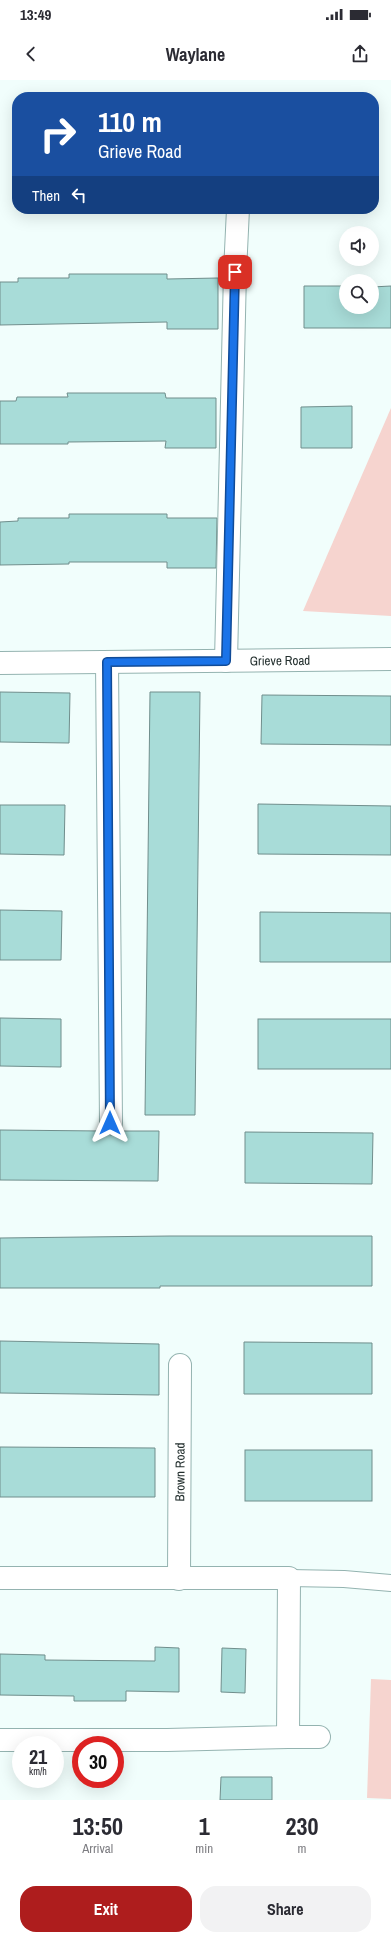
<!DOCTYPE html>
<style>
:root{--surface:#fff;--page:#f2f2f3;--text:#2b2b33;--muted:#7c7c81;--accent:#ae1d1d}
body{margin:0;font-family:"Archivo Narrow",sans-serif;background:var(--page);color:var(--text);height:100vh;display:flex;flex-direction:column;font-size:15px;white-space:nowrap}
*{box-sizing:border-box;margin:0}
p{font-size:13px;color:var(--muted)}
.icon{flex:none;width:22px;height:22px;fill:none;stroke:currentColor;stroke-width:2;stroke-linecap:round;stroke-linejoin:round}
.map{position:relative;height:1720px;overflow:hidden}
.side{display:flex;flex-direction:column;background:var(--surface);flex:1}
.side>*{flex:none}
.hud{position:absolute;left:12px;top:12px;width:367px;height:122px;border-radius:16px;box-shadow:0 4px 16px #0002;background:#1a4fa0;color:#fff;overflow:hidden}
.tools{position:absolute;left:339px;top:146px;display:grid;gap:8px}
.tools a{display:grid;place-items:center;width:40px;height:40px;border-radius:50%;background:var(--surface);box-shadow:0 4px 16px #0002;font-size:20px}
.speed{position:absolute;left:12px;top:1656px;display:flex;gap:8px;font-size:20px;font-weight:700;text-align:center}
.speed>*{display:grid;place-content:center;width:52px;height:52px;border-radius:50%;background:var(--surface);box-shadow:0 4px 16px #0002;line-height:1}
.speed small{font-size:10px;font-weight:400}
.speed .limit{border:6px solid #d22;background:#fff;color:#111}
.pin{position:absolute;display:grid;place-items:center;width:34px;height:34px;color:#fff;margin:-17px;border-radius:8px;box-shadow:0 2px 6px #0006}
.me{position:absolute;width:44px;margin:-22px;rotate:0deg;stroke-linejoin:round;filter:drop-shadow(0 0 3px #0008)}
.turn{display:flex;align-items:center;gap:14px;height:84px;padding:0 20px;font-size:18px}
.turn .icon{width:52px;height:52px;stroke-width:2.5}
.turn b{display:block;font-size:28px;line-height:34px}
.then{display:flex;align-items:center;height:38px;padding:0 20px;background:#0003;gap:8px;font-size:15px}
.eta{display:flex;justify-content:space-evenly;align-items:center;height:68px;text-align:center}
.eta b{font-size:24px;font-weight:700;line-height:28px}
.action{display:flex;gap:8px;margin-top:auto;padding:8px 20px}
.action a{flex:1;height:46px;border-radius:16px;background:var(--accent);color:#fff;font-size:16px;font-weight:700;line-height:46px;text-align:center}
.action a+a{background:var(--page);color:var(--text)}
.status{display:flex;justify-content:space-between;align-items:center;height:28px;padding:0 20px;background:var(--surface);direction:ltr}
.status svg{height:11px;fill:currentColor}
header{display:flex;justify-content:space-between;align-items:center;height:52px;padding:0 20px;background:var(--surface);font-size:18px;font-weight:700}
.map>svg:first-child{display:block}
.green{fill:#f6d4cf}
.building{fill:#a8dcd8;stroke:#708e8c}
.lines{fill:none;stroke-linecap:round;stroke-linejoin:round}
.lane-casing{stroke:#94b3b0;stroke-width:18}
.street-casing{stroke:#94b3b0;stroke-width:24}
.lane{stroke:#fff;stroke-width:16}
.street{stroke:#fff;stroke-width:22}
.route-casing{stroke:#114b97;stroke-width:10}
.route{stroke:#1a73e8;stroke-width:7}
.labels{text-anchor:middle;stroke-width:3;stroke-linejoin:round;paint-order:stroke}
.street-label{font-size:13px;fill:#232f2e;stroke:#fff}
</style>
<div class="status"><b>13:49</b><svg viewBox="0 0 49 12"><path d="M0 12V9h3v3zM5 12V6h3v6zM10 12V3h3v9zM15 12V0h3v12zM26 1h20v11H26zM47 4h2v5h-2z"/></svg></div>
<header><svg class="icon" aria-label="back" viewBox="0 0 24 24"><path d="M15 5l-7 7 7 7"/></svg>Waylane<svg class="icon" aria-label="share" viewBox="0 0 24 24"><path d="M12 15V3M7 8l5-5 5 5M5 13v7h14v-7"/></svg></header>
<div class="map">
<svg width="391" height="1720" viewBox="0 0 391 1720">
<rect width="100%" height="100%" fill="#f1fefc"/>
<g class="green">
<path d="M391,328V536L303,531Z"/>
<path d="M371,1599L391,1600V1719L367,1718Z"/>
</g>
<g class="building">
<path d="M69,194H167V199L218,198V249H167V242L0,245V202H18V198H69Z"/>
<path d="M304,206H346V227H372V207L391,206V248H304Z"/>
<path d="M67,313H165L166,318H216V368H165L166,361L68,362V364H0V321H16L17,317H68Z"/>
<path d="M352,326V368H301V327Z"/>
<path d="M69,434H167V438H217L216,488H167V482H69V484L0,485V442L18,441V438H69Z"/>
<path d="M0,612L70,613L69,663L0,662Z"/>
<path d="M150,612H200L195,1035H145Z"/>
<path d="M262,615L391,616V665L261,664Z"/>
<path d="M258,724L391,726V775L258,774Z"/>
<path d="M0,725H65L64,775L0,774Z"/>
<path d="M0,830L62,831L61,880H0Z"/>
<path d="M260,832L391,833V882H260Z"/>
<path d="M0,938L61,939V987L0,986Z"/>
<rect x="258" y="939" width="133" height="50"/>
<path d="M0,1050L102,1051L111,1055L120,1051H159L158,1101L0,1100Z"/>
<path d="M245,1052L373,1053L372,1104L245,1103Z"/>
<path d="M170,1156H372V1206H160V1208H0V1158Z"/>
<path d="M0,1261L159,1264V1315L0,1313Z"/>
<path d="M244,1262L372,1263V1314H244Z"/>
<path d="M0,1367L155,1368V1417H0Z"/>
<rect x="245" y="1370" width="127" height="51"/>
<path d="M155,1567L179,1568V1612L126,1611V1621H74V1616L0,1615V1574L45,1575V1580L155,1581Z"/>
<path d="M222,1568L246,1569L245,1613L221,1612Z"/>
<path d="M221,1697H272V1720H220Z"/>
</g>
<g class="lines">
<defs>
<path id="lane" d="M289,1498L344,1499L391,1503"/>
<g id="street">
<path d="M226,581L235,192L238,129"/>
<path d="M107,582L111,1043"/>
<path id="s1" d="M0,583L391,579"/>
<path d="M0,1498H289L288,1657L167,1660H0"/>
<path id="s2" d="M179,1499L180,1285"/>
<path d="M288,1657H319"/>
</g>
</defs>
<use href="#lane" class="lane-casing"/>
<use href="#street" class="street-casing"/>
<use href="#lane" class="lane"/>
<use href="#street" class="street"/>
</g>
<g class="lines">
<defs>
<path id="route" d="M110,1043L107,582L226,581L235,192"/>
</defs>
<use href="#route" class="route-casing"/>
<use href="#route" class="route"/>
</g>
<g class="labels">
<g class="street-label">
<text dy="5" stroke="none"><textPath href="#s1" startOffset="280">Grieve Road</textPath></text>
<text dy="5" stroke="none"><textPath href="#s2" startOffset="107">Brown Road</textPath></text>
</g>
</g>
</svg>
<div class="tools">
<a><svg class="icon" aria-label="sound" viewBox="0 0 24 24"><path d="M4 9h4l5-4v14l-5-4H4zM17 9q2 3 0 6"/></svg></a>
<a><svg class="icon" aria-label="search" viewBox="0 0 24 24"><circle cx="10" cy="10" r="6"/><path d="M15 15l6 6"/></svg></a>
</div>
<div class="speed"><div>21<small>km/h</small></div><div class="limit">30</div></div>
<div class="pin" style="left:235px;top:192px;background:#d93025"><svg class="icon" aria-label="arrive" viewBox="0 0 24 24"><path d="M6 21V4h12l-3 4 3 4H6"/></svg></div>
<svg class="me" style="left:110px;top:1043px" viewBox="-20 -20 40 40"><path d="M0-17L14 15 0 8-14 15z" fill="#1a73e8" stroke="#fff" stroke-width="4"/></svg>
<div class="hud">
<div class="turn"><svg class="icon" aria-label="right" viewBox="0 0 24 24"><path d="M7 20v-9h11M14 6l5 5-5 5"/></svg><div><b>110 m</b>Grieve Road</div></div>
<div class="then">Then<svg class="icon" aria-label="left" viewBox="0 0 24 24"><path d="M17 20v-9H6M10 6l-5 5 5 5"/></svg></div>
</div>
</div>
<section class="side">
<div class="eta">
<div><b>13:50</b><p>Arrival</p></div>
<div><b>1</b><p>min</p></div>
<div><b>230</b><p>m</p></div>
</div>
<div class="action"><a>Exit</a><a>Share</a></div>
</section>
